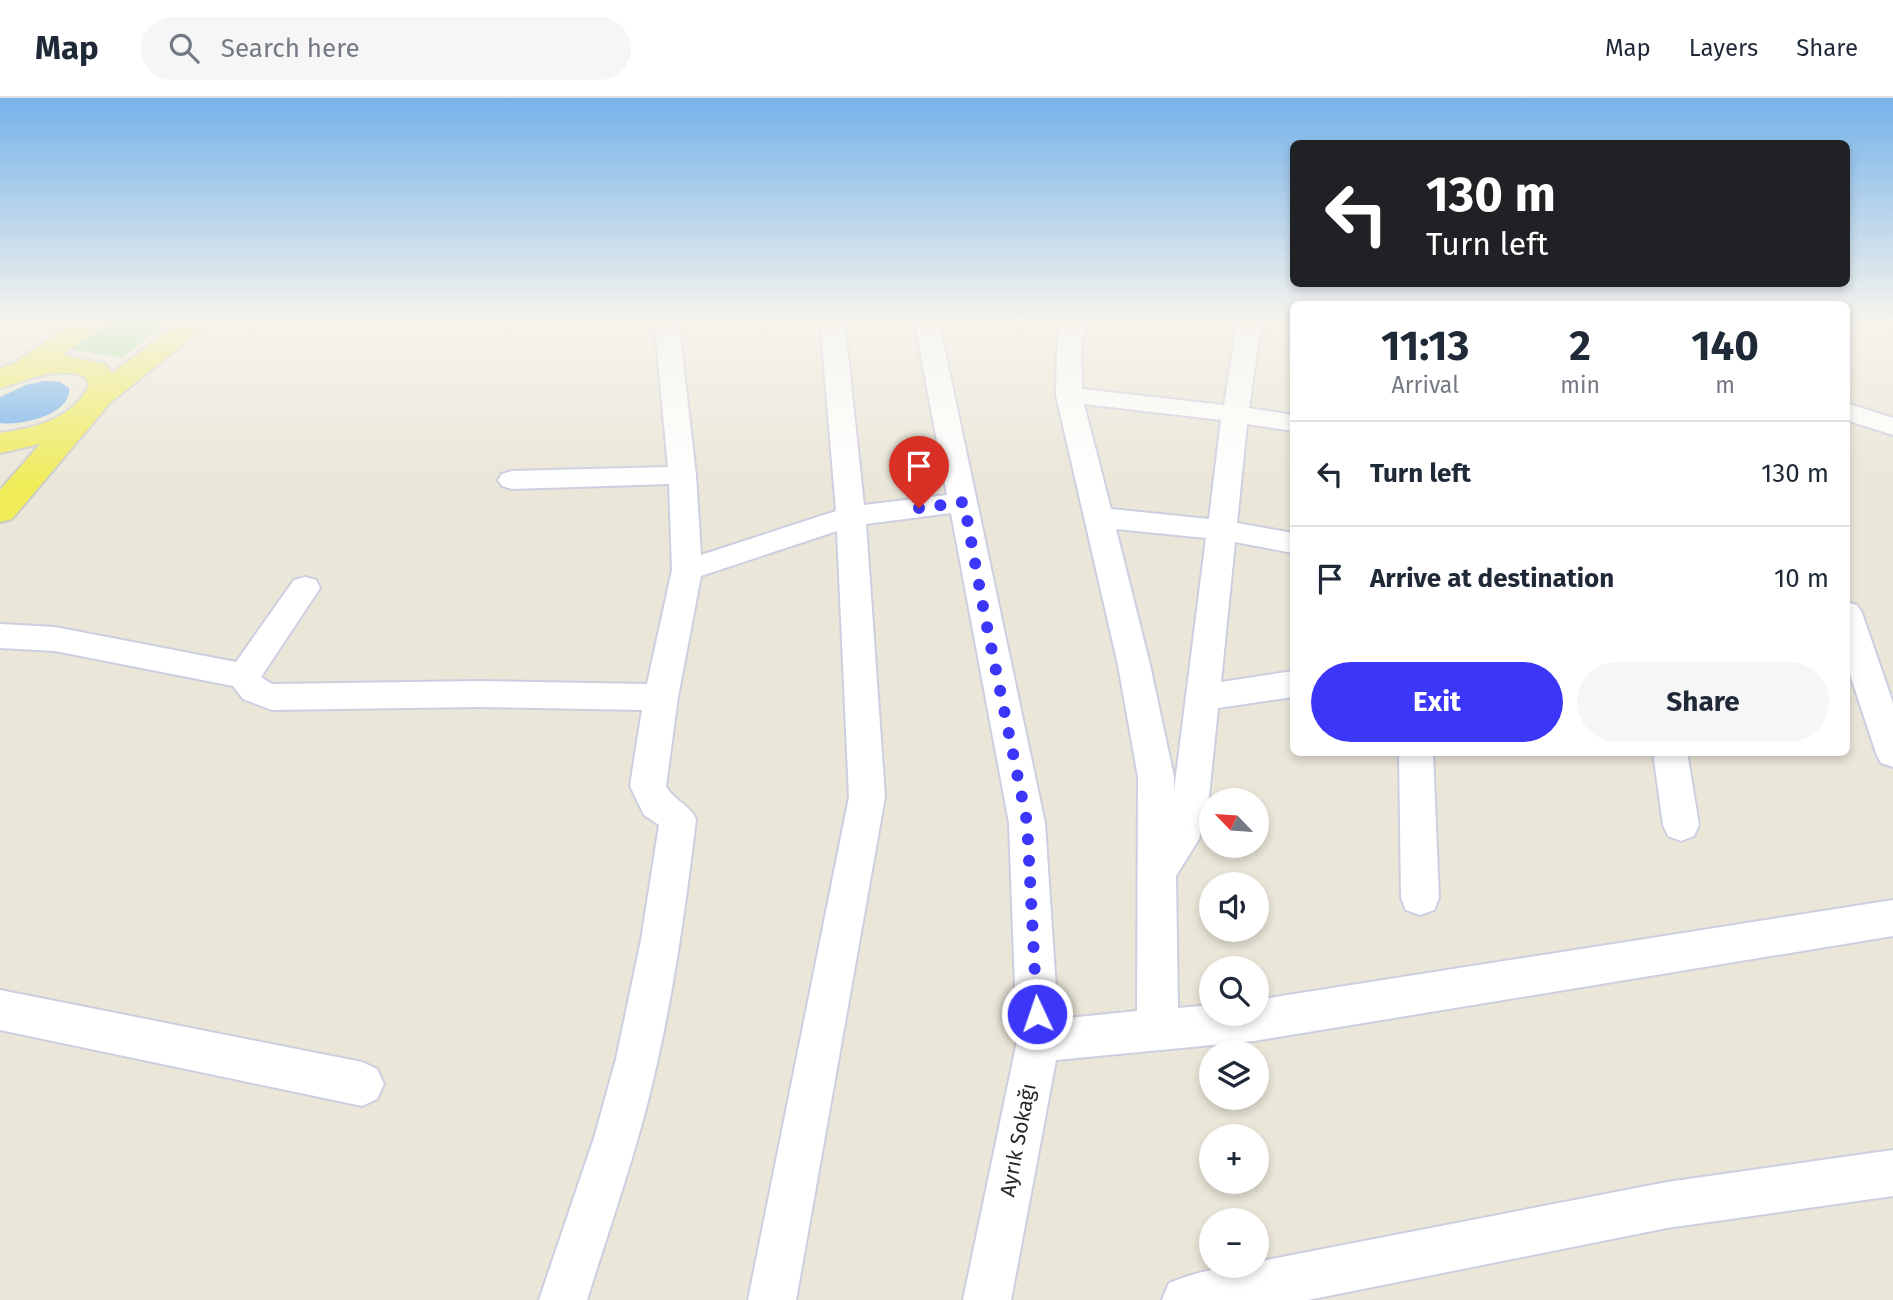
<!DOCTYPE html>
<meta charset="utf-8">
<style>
:root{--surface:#fff;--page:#f6f6f7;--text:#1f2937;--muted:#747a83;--line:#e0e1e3;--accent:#3c37f8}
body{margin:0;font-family:"Fira Sans",sans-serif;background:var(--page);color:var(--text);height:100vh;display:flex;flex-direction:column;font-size:26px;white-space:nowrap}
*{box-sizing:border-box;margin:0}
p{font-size:23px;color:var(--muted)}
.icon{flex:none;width:38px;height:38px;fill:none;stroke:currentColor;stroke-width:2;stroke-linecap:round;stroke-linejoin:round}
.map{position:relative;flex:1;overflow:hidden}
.panel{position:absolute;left:1290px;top:203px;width:560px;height:455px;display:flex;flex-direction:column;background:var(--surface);border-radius:10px;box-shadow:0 4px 10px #0003}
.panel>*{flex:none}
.top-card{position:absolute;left:1290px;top:42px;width:560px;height:147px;border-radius:10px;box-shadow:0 4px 10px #0003;background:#202124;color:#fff;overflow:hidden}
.needle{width:46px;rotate:295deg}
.buttons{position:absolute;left:1199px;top:690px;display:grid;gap:14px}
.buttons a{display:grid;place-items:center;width:70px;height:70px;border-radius:50%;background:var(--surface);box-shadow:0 4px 10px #0003;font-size:35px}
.pin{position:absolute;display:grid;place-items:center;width:60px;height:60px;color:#fff;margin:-72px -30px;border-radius:50% 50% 50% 0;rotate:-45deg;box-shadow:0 0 7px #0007}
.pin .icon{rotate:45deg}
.me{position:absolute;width:77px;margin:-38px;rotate:357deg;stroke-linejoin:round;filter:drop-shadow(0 0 5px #0008)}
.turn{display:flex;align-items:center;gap:24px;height:147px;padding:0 21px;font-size:32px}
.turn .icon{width:91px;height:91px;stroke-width:2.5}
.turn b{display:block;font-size:49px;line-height:60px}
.eta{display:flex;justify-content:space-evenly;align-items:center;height:119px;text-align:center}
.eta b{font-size:42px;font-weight:700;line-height:49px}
.cta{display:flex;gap:14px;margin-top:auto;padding:14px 21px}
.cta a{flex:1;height:80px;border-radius:42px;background:var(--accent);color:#fff;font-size:28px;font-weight:700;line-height:80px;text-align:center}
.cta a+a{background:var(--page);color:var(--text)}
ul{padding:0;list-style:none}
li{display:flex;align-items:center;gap:21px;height:105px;padding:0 21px;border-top:2px solid var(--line)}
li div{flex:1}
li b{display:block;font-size:26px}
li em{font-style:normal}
header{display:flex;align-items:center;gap:42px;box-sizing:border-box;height:98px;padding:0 35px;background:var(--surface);border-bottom:2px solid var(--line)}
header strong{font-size:33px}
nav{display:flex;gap:38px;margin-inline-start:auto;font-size:24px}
.search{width:490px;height:63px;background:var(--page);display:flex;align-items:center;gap:18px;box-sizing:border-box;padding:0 24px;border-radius:38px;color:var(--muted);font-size:26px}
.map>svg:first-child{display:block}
.green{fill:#9ee194}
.water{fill:#6aaeed}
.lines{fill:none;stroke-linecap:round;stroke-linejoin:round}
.minor-casing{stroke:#cecee1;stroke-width:4}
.primary-casing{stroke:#cbcbcb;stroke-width:4}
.minor{fill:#fff;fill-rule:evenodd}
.primary{fill:#efec58;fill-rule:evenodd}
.route{stroke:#3c37f8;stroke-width:12;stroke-dasharray:0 21.6}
.labels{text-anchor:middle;stroke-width:6;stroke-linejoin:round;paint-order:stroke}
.street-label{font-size:21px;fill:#272727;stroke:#fff}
</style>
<header>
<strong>Map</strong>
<div class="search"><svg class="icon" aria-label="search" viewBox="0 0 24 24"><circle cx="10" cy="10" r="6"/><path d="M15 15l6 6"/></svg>Search here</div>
<nav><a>Map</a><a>Layers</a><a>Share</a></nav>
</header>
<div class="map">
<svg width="1893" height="1202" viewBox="0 0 1893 1202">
<rect width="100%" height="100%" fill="#eae6d8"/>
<path class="green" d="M111,220H173L122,259L68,251Z"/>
<path class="water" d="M44,283L60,284L69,290C72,317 20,328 0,325V299L26,287Z"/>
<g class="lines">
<defs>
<g id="minor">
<path d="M654,220H678L696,377L701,457L836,413L820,220H844L864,407L947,397L914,220H938L1045,725L1058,921L1137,913L1138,679L1118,567L1056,297L1057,248L1063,220H1087L1081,248L1082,291L1224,307L1238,220H1262L1249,310L1293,317V333L1247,326L1237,425L1293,435V455L1235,444L1221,584L1293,573V599L1218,610L1208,708L1199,741L1176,778L1178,910L1211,907V915H1256V902L1893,802V838L1254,943L1056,962L1011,1202H963L1017,943L1009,725L951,415L866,426L885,699L796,1202H748L849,699L837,433L701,478L678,599L666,688C673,702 689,706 696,721C685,814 672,907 649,999C632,1067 608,1134 587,1202H539L594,1040L616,961L641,842L659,727L644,717L630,688L642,612L478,609L272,612L243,601L233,588L55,553L0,550V526L55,529L236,564L294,482L305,479L316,482L320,490L261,579L272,586L478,583L647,586L672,472L669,386L512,391L502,388L498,382L502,376L512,373L668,369ZM1084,306L1221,322L1209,421L1111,411ZM1116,431L1206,440L1174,693V679L1150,567Z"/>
<path d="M1846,305L1893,320V337L1846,322Z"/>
<path d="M1846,504L1857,507L1862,515L1893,605V669L1881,665L1876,655L1846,564Z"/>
<path d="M1399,654H1433L1439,800L1434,812L1420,817L1406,812L1401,800Z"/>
<path d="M1653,654H1687L1699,727L1694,738L1681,743L1668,738L1663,727Z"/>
<path d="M0,892L362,964L377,971L384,986L377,1001L362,1008L0,932Z"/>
<path d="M1893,1052V1098L1667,1130L1308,1202H1162L1169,1185C1196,1174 1227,1167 1256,1167V1164L1667,1084Z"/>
</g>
<path id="primary" d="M79,220H111L107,226L62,257L105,266L112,275L185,220H216L110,305L12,421L0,424V392L40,346L0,355V335C34,330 75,321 89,286L84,278C54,268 29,282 0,290V270L15,265Z"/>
</defs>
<use href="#minor" class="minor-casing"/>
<use href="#primary" class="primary-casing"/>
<use href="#minor" class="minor"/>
<use href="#primary" class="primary"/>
</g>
<linearGradient id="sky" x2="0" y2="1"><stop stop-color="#75b2ea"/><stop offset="0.57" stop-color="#f6f4ed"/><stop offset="1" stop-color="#f6f4ed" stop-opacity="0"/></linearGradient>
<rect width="1893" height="388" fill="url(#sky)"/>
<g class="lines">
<path class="route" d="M919,410L964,404L984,514L1027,724L1037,916"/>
</g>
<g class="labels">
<g class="street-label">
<text transform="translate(1018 1042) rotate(-79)" y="7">Ayrık Sokağı</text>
</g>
</g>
</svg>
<div class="buttons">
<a><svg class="needle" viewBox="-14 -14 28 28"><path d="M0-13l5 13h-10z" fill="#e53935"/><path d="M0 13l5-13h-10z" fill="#747a83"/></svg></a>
<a><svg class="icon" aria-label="sound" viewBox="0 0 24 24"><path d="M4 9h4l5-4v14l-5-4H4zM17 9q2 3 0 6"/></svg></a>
<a><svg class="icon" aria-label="search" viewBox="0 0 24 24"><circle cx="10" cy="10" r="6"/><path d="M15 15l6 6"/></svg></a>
<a><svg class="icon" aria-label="layers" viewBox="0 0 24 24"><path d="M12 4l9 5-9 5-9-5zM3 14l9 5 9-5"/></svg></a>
<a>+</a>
<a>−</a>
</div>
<div class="pin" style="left:919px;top:410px;background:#d93025"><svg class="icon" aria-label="arrive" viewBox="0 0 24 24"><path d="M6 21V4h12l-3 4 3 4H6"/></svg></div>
<svg class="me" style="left:1037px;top:916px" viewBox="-20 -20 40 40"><circle r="17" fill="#3c37f8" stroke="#fff" stroke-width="3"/><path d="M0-11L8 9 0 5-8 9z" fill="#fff"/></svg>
<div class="top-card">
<div class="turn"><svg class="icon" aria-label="left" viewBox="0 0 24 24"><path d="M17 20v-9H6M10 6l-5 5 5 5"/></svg><div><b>130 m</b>Turn left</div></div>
</div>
<section class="panel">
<div class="eta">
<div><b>11:13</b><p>Arrival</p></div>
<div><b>2</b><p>min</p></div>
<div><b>140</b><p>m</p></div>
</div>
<ul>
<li><svg class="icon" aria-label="left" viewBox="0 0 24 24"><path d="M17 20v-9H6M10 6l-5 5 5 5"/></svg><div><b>Turn left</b></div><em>130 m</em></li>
<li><svg class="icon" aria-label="arrive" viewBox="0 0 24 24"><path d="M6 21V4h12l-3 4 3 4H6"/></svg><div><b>Arrive at destination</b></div><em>10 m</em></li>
</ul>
<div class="cta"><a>Exit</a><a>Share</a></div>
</section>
</div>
